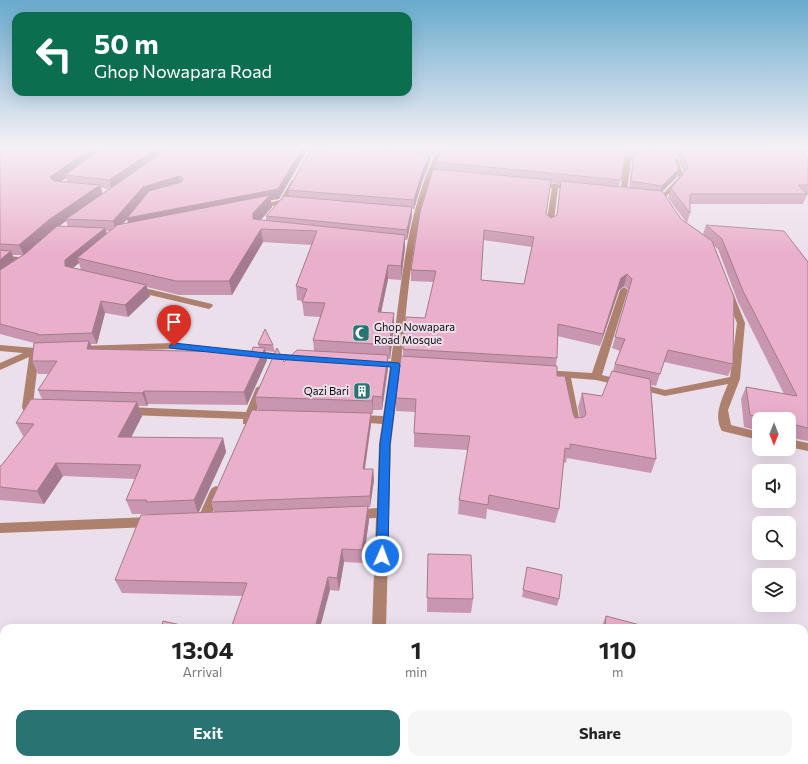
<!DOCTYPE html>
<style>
:root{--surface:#fff;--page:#f6f6f6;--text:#222;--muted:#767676;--accent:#297372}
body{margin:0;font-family:Commissioner,sans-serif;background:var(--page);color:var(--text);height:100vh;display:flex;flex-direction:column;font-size:15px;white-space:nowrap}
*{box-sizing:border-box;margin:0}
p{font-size:13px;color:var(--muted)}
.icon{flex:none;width:22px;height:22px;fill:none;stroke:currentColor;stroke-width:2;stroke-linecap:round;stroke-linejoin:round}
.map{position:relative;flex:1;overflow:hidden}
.details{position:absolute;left:0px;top:624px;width:808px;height:140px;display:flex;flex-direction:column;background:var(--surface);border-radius:12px 12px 0 0;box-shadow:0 4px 16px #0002}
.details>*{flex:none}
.top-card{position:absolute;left:12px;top:12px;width:400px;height:84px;border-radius:12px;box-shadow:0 4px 16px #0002;background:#0b6e4f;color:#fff;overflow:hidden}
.needle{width:26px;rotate:180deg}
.fabs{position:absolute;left:752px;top:412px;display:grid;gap:8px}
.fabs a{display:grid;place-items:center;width:44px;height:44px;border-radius:8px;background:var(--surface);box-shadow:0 4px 16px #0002;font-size:20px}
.pin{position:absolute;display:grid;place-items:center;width:34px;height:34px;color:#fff;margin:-41px -17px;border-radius:50% 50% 50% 0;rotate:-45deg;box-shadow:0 0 4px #0007}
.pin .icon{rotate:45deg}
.me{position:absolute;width:44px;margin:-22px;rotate:2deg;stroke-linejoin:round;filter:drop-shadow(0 0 3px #0008)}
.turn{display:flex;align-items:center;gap:14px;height:84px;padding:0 16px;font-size:18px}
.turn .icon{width:52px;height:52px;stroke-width:2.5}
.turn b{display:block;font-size:28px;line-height:34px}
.eta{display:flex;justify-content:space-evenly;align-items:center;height:68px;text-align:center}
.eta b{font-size:24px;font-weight:700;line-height:28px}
.action{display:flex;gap:8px;margin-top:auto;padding:8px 16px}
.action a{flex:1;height:46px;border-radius:12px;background:var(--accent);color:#fff;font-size:16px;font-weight:700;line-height:46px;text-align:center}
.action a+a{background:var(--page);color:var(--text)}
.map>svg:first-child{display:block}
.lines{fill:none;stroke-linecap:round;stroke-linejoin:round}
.minor{fill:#ae816f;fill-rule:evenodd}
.wall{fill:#c996af;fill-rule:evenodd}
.shaded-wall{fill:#a47a8e}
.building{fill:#eaafcb;stroke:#a47a8e;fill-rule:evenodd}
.route{fill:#1a73e8;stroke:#114b97}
.labels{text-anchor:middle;stroke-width:4;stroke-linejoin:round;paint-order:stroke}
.poi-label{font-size:11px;fill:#0f0b0e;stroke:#ebdfeb;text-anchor:start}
</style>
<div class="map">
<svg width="808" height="764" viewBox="0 0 808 764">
<rect width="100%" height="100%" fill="#ebdfeb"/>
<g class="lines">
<g class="minor">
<path d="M439,147H445C411,213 409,290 401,362L413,363L418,366L413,369L400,368L391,444L386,628H372L376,518L355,519L351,518L349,514L351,510L377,508L379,444L382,424L355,422L354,419L355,416L359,415L383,416L390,367L375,366L370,363L375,360L391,361C401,289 405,212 439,147Z"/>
<path d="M628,156L647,155L650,157L647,159L631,160L627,192L632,193L633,194L630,196L620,193L625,158Z"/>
<path d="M673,158L678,159L684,178L664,199H660V197L678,178Z"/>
<path d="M295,178L298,180L288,200L292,201V203L257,208V206L280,200L292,180Z"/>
<path d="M537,182L573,186L576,188L573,190L558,188L553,227H550L546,225L552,188L535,185V183Z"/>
<path d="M0,255L27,258L31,260L27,262L0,259Z"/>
<path d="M136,286L212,304L213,306L209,309L133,291L132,289Z"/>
<path d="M624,287L628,290L602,375L626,381L627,383L622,386L596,380L571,378L581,427L580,430H572L561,378L543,376L538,373L543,370L592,373L620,290Z"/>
<path d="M729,290L733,293L745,323L740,379L728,410L731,425L759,432V440L722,431C713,415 722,399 728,384L665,396L634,388L633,386L638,383L665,390L730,377L737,323L725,293Z"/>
<path d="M173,343L238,350L243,353L238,356L173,349L78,352L73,349L78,346Z"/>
<path d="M0,345L35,348L46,347L51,350L49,352L39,354L33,404L43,405L44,408L43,411L39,412L23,410L22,407L29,357L0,370V363L23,353L0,351Z"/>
<path d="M254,351L302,356L307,359L302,362L251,356L249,354L251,352Z"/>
<path d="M261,385L266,388L256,412L267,413L268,416L267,419H253L251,424H243V419L127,415L123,414L122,411L123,408L127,407L246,412L256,388Z"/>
<path d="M789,439L808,443V451L789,447Z"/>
<path d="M216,486L220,488L222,491L209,520L207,524L203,525L199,524L197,520L210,491L212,488Z"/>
<path d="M151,517L155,518L157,522L155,526L151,527L0,533V523Z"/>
<path d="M331,760H347L346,764H330Z"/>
</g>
</g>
<g class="wall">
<path d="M0,147H309L279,199L271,200L272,207L261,220H266V216L289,196L288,190L317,148V147H437L433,155H430V162L422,182L414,209H412V216L407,240H405V248L401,280L388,279L381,313H394V328L390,359H388V368L382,410H373V414H371V424L365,469H373L374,480L370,507H368L369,520L363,563L344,562L339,591L330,590L242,596L122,593L115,580L152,515L151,514H132L126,500L135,479L63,476L44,504L0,500V466H1L24,436H23L16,423L42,399L38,390L49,374H38L32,361L34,343L0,334ZM66,178L67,182L61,181ZM101,188L109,189L102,194ZM127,219L128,223L123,224ZM66,221L68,227L59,226ZM106,231H110L107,234ZM263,242L312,245L296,286L297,300L302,301L304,316L320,317L313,340L314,351L284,362L255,397L258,410L211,502L214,512L198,513L226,452L223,438H131L142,416L138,406H147L148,404L247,405L267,360L265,351L275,352L273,345L258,344L259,347L252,351L235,352L92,349L91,344H97L105,313L128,317L150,296L147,287L179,295H232ZM12,255H22L15,260ZM79,263L81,270L73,268Z"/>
<path d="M443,147H769L770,151L808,157V195H807L803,204H690V213L687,223L703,234L706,225L808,262V441L792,438L789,444V419H759V431L744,427L741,399L746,387L784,394L738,302L718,249L714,246L733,364L728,376L664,362L656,386L651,385L656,459L651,473L567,458L566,463L563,462L559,509L555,523L487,509L486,519L458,514L459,500L468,450L414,447V433L415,412L396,411V398L403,356V349L425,318L434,282L411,281V270L435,169L436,162ZM675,152L684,173L671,188L668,198L686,222L681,219L662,192L676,178L679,169L673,153ZM634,155L632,161L629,188L619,187L625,156ZM550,183L560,184L557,215L551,218L546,214ZM483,240L532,247L524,284L481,280ZM624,286L629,290L612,348L620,351L615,364L613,371L602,396L582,393L578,407L580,418H575L573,413L557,376L556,365L557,358V336L600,346L619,290Z"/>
<path d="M428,554L473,599L471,613L427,612Z"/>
<path d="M527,567L559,599L557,606L522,597Z"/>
<path d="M606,616L651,628H601Z"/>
</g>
<g class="shaded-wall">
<path d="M93,147H108L65,175L66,178L54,187L50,177Z"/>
<path d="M159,147H175L112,189L109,180Z"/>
<path d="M303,147H309L279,199L271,200L272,207L255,226L130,229L127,219L116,231L113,221L143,187L179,176L182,186Z"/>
<path d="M433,147H437L433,155Z"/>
<path d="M430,154V162L422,182L414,209V200L422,173Z"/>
<path d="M679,169L676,178L659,194L662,186Z"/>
<path d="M100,185L103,195L66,219V221L54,230L24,255L19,245L50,219Z"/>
<path d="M412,207V216L407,240V230Z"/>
<path d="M105,228L108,238L77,258L79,263L69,271L65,266V260Z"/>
<path d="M261,229L263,242L232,295L229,281Z"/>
<path d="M405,235V248L401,280V266Z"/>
<path d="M11,251L15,262L0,275V260Z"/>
<path d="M388,265V279L378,327V312Z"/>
<path d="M627,274L624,286L619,290L600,346L603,334L621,278Z"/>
<path d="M146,285L150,296L128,317L125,305Z"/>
<path d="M101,301L105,313L97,344L92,333Z"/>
<path d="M394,313V328L390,359L389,345Z"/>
<path d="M89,341L94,353L87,349Z"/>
<path d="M265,348L267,360L247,405L244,392Z"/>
<path d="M388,355V368L382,410V397Z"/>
<path d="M144,391L148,404L147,406L142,393Z"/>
<path d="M373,396V414L372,401Z"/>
<path d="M137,402L142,416L124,451L118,437Z"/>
<path d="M371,413V424L363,480V469Z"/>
<path d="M223,438L226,452L198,514L194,500Z"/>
<path d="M56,463L63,476L44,504L37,491Z"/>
<path d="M373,469L374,480L370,507V496Z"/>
<path d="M368,506L369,520L363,563L362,550Z"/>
<path d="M342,549L344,562L339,591L337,578Z"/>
<path d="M328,577L330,590L320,628H315Z"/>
</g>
<g class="building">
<path d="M0,147H93L50,177L54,181L100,185L50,219L19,245L0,244Z"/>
<path d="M103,147H159L109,180L65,175Z"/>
<path d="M170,147H303L278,189L127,218L149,191L182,182L183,178L179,176L143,187L113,221L66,219Z"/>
<path d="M312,147L430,154L422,173L414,200L288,190Z"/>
<path d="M443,147H628H627L621,180L436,162Z"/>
<path d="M679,147H769L770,151H800L808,157V185H798L807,194H690V213L671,188L688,168Z"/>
<path d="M672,150L679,169L662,186L631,181L634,153Z"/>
<path d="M433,169L551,180L546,214L551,218L557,215L561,181L662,191L681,219L712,241L734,297L733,364L668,350L660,374L615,364L625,339L615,337L632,279L627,274L621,278L603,334L558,324L557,358L403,349L406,317L425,318L436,271L411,270L420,212ZM484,230L534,237L524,284L481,280Z"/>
<path d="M270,195L253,213V219L405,235L401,266L388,265L378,312L394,313L389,345L313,340L325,303L302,302L307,289L296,286L317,231L261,229L229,281H176L77,258L117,225Z"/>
<path d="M284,196L412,207L407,230L266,216Z"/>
<path d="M706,225L784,231L808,262V428L796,425L794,427V434L789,433V419H766L750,415L746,387L797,396L743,291L722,239Z"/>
<path d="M57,226L105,228L65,260V266L146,285L125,305L101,301L92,333L37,335L38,334L0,324V270L26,253Z"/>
<path d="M0,250L11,251L0,260Z"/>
<path d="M265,329L273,345L258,344Z"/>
<path d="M89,341L87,349L235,352L252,351L253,347L265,348L244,392L144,391L142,393L38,390L57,361H32L34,343Z"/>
<path d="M277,348L284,362L297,350L388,355L382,397L373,396L372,401L255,397Z"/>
<path d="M401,356L557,366V376H565L573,413L575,418L584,417L586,414L582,393L602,396L612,371L650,379L656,459L570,444V449L565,448L559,509L489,495L488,505L459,500L470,436L414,433L416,399L396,398Z"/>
<path d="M31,399L137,402L118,437L223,438L194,500L146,502L147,500H126L141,465L56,463L37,491L0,487V466H1L34,424L16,423Z"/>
<path d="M252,410L371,413L363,469H373L370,496L211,502Z"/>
<path d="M368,506L362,550L342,549L337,578L328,577L315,628H231L247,583L115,580L141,515Z"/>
<path d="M428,554L471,555L473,599L427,598Z"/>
<path d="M527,567L562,575L559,599L523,590Z"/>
<path d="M606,616L651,628H605Z"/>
<path d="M163,621L194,628H161Z"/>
<path d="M449,760H573L589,764H448Z"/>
</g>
<linearGradient id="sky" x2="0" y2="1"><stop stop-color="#69aacd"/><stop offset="0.58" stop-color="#f6f1f6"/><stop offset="1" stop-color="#f6f1f6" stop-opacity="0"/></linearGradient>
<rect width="808" height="254" fill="url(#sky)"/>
<path class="route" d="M174,343L275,354L399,363L400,365L390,444L388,556L386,560L382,561L377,560L376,556L380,444L391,367L275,359L170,348L169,346Z"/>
<defs>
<symbol id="mosque-square" viewBox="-11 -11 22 22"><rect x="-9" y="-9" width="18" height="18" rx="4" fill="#297372" stroke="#ebdfeb"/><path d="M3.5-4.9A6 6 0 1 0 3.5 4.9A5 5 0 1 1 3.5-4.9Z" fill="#fff"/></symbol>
<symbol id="building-square" viewBox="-11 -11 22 22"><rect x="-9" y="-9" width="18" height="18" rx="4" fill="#297372" stroke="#ebdfeb"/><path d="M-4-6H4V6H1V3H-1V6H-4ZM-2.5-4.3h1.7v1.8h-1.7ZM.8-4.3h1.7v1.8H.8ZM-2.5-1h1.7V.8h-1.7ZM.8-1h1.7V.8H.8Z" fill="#fff"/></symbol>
</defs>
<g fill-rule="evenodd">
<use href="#mosque-square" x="351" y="323" width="20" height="20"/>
<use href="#building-square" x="352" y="381" width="20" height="20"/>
</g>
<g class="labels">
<g class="poi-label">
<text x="374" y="331">Ghop Nowapara<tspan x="374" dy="13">Road Mosque</tspan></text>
<text x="349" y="395" text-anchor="end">Qazi Bari</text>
</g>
</g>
</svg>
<div class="fabs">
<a><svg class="needle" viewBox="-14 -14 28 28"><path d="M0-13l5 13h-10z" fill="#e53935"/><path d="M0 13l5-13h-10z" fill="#767676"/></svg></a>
<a><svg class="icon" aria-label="sound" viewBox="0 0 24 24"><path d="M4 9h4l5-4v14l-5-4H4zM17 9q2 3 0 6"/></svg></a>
<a><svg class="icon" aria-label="search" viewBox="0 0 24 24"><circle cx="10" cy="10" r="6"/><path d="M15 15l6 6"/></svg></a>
<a><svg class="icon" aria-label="layers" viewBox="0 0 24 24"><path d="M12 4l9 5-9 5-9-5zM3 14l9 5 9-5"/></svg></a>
</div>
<div class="pin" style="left:174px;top:346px;background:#d93025"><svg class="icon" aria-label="arrive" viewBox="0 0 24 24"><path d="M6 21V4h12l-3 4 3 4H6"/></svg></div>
<svg class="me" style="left:382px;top:556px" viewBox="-20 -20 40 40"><circle r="17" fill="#1a73e8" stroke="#fff" stroke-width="3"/><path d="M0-11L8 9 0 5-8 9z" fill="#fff"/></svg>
<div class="top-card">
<div class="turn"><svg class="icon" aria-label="left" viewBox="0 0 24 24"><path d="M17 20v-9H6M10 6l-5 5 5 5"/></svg><div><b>50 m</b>Ghop Nowapara Road</div></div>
</div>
<section class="details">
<div class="eta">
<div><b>13:04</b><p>Arrival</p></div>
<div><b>1</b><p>min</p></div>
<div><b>110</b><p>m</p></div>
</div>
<div class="action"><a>Exit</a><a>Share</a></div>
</section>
</div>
